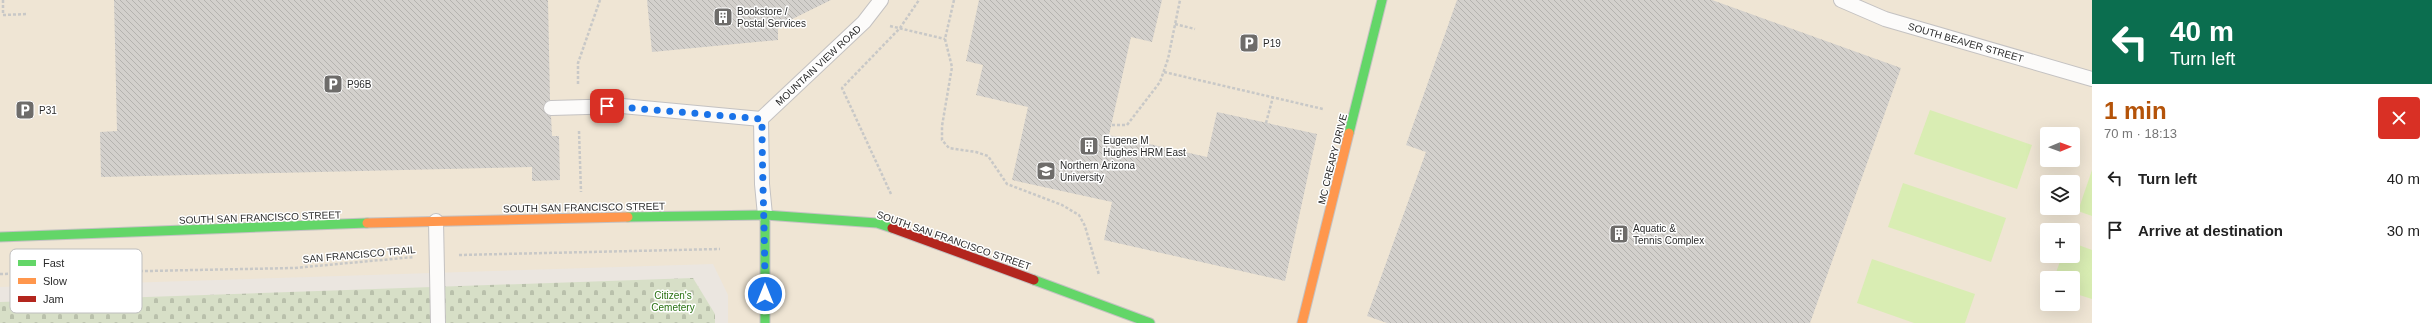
<!DOCTYPE html>
<meta charset="utf-8">
<style>
:root{--surface:#fff;--page:#f6f6f6;--text:#222;--muted:#767676;--accent:#b45309}
body{margin:0;font-family:Arial,sans-serif;background:var(--page);color:var(--text);height:100vh;display:flex;flex-direction:column;font-size:15px;white-space:nowrap}
*{box-sizing:border-box;margin:0}
p{font-size:13px;color:var(--muted)}
.icon{flex:none;width:22px;height:22px;fill:none;stroke:currentColor;stroke-width:2;stroke-linecap:round;stroke-linejoin:round}
.map{position:relative;flex:1;overflow:hidden}
.sheet{display:flex;flex-direction:column;background:var(--surface);width:340px}
.sheet>*{flex:none}
.hud{background:#0b6e4f;color:#fff;overflow:hidden}
.needle{width:26px;rotate:89deg}
.tools{position:absolute;left:2040px;top:127px;display:grid;gap:8px}
.tools a{display:grid;place-items:center;width:40px;height:40px;border-radius:4px;background:var(--surface);box-shadow:0 4px 16px #0002;font-size:20px}
.pin{position:absolute;display:grid;place-items:center;width:34px;height:34px;color:#fff;margin:-17px;border-radius:8px;box-shadow:0 2px 6px #0006}
.me{position:absolute;width:44px;margin:-22px;rotate:0deg;stroke-linejoin:round;filter:drop-shadow(0 0 3px #0008)}
.turn{display:flex;align-items:center;gap:14px;height:84px;padding:0 12px;font-size:18px}
.turn .icon{width:52px;height:52px;stroke-width:2.5}
.turn b{display:block;font-size:28px;line-height:34px}
.round{display:grid;place-items:center;flex:none;width:42px;height:42px;border-radius:4px;background:var(--page)}
.head{display:flex;align-items:center;justify-content:space-between;height:68px;padding:0 12px}
h1{font-size:24px;font-weight:700;line-height:30px;color:var(--accent)}
ul{padding:0;list-style:none}
li{display:flex;align-items:center;gap:12px;height:52px;padding:0 12px}
li div{flex:1}
li b{display:block;font-size:15px}
li em{font-style:normal}
main{display:flex;flex:1;min-height:0}
.map>svg:first-child{display:block}
.education{fill:#efe5d4;fill-rule:evenodd}
.cemetery{fill:url(#cemetery-stones)}
.pitch{fill:#d9edb3}
.building{fill:url(#building-back-hatch)}
.lines{fill:none;stroke-linecap:round;stroke-linejoin:round}
.lane-casing{stroke:#c4c2c2;stroke-width:16}
.fast-casing{stroke:#c4c2c2;stroke-width:11}
.slow-casing{stroke:#c4c2c2;stroke-width:11}
.jam-casing{stroke:#c4c2c2;stroke-width:11}
.path{stroke:#c8c8c7;stroke-width:2.5;stroke-dasharray:3 2;stroke-linecap:butt}
.lane{stroke:#fcfbfa;stroke-width:14}
.fast{stroke:#63d668;stroke-width:9}
.slow{stroke:#ff974d;stroke-width:9}
.jam{stroke:#b3261e;stroke-width:9}
.route{stroke:#1a73e8;stroke-width:7;stroke-dasharray:0 12.6}
.labels{text-anchor:middle;stroke-width:3;stroke-linejoin:round;paint-order:stroke}
.poi-label{font-size:10px;fill:#2b2b2b;stroke:#fff;text-anchor:start}
.street-label{font-size:10px;fill:#2b2b2b;stroke:#fff}
.park-label{font-size:10px;fill:#297113;stroke:#fff}
.key{fill:#fff;stroke:#bfbfbf;stroke-width:1}
.key-label{font-size:11px;fill:#2b2b2b}
</style>
<main>
<div class="map">
<svg width="2092" height="323" viewBox="0 0 2092 323">
<defs>
<pattern id="cemetery-stones" width="16" height="16" patternUnits="userSpaceOnUse"><rect width="16" height="16" fill="#d7dfc7"/><path d="M2 7V4a2 2 0 0 1 4 0v3zM10 15v-3a2 2 0 0 1 4 0v3z" fill="#b9c0ab"/></pattern>
<pattern id="building-back-hatch" width="6" height="6" patternUnits="userSpaceOnUse"><rect width="6" height="6" fill="#d3d0cc"/><path d="M-1 5l2 2M0 0l6 6M5-1l2 2" fill="none" stroke="#b5b3af"/></pattern>
</defs>
<rect width="100%" height="100%" fill="#ebe6e0"/>
<path class="education" d="M0,0H2092V323H728V295L713,264L0,287ZM2047,134H2073V160H2047ZM2047,182H2073V208H2047ZM2047,230H2073V256H2047ZM2047,278H2073V304H2047Z"/>
<path class="cemetery" d="M693,278L715,314V323H0V302Z"/>
<g class="pitch">
<path d="M1930,110L2032,145L2017,189L1914,154Z"/>
<path d="M2092,170V216L2078,211Z"/>
<path d="M1903,183L2006,218L1991,262L1888,227Z"/>
<path d="M2073,243L2092,250V299L2073,293V278H2054L2062,256H2073Z"/>
<path d="M1872,259L1975,294L1965,323H1914L1857,303Z"/>
</g>
<g class="building">
<path d="M114,0H548L550,100L544,104L543,109L547,115L551,116L552,136H559L560,180L532,181V167L101,177L100,132L117,131Z"/>
<path d="M647,0H831L778,26V40L652,52Z"/>
<path d="M979,0H1162L1152,42L1131,37L1109,135L1207,157L1217,112L1317,134L1285,281L1104,240L1112,202L1012,180L1028,107L976,95L983,65L966,61Z"/>
<path d="M1457,0H1712L1901,68L1810,323H1387L1367,316L1426,152L1406,145Z"/>
</g>
<g class="lines">
<defs>
<g id="lane">
<path d="M1841,0L1885,19L2092,79"/>
<path d="M551,108L622,106L761,119"/>
<path d="M765,215L762,184L761,119L864,22L881,0"/>
<path d="M436,221L438,323"/>
</g>
<g id="fast">
<path d="M1349,133L1382,0"/>
<path d="M765,215V323"/>
<path d="M628,217L765,215L877,223L892,228"/>
<path d="M0,237L367,223"/>
<path d="M1034,280L1150,323"/>
</g>
<g id="slow">
<path d="M367,223L628,217"/>
<path d="M1302,323L1349,133"/>
</g>
<path id="jam" d="M892,228L1034,280"/>
</defs>
<use href="#lane" class="lane-casing"/>
<use href="#fast" class="fast-casing"/>
<use href="#slow" class="slow-casing"/>
<use href="#jam" class="jam-casing"/>
<g class="path">
<path d="M3,0V15L28,14"/>
<path d="M954,0L945,39L952,67L942,126V140L949,148L976,152L988,156L1007,184L1062,205L1079,215L1085,226L1099,275"/>
<path d="M1175,24L1195,29"/>
<path d="M890,26L945,39"/>
<path d="M1164,72L1323,109"/>
<path d="M578,84V63L600,0"/>
<path d="M1266,123L1273,97"/>
<path d="M1112,125H1127L1160,82L1168,59L1180,0"/>
<path d="M579,131L581,192"/>
<path d="M891,194L842,88L900,28L919,0"/>
<path d="M459,255L720,249"/>
<path d="M0,274L294,268L414,257"/>
</g>
<use href="#lane" class="lane"/>
<use href="#fast" class="fast"/>
<use href="#slow" class="slow"/>
<use href="#jam" class="jam"/>
</g>
<g class="lines">
<path class="route" d="M607,106L762,119C762,177 765,235 765,294"/>
</g>
<defs>
<symbol id="building-square" viewBox="-11 -11 22 22"><rect x="-9" y="-9" width="18" height="18" rx="4" fill="#6e6c6a" stroke="#fff"/><path d="M-4-6H4V6H1V3H-1V6H-4ZM-2.5-4.3h1.7v1.8h-1.7ZM.8-4.3h1.7v1.8H.8ZM-2.5-1h1.7V.8h-1.7ZM.8-1h1.7V.8H.8Z" fill="#fff"/></symbol>
<symbol id="parking-square" viewBox="-11 -11 22 22"><rect x="-9" y="-9" width="18" height="18" rx="4" fill="#6e6c6a" stroke="#fff"/><path d="M-3.5-5.5H1a3.5 3.5 0 0 1 0 7H-1V5.5H-3.5ZM-1-3.4V-.6H.8a1.4 1.4 0 0 0 0-2.8Z" fill="#fff"/></symbol>
<symbol id="university-square" viewBox="-11 -11 22 22"><rect x="-9" y="-9" width="18" height="18" rx="4" fill="#6e6c6a" stroke="#fff"/><path d="M0-5L7-2L0 1L-7-2ZM-4 1L0 2.5L4 1V4Q0 6-4 4Z" fill="#fff"/></symbol>
</defs>
<g fill-rule="evenodd">
<use href="#building-square" x="712" y="6" width="22" height="22"/>
<use href="#parking-square" x="1238" y="32" width="22" height="22"/>
<use href="#parking-square" x="322" y="73" width="22" height="22"/>
<use href="#parking-square" x="14" y="99" width="22" height="22"/>
<use href="#building-square" x="1078" y="135" width="22" height="22"/>
<use href="#university-square" x="1035" y="160" width="22" height="22"/>
<use href="#building-square" x="1608" y="223" width="22" height="22"/>
</g>
<g class="labels">
<g class="poi-label">
<text x="737" y="15">Bookstore /<tspan x="737" dy="12">Postal Services</tspan></text>
<text x="1263" y="47">P19</text>
<text x="347" y="88">P96B</text>
<text x="39" y="114">P31</text>
<text x="1103" y="144">Eugene M<tspan x="1103" dy="12">Hughes HRM East</tspan></text>
<text x="1060" y="169">Northern Arizona<tspan x="1060" dy="12">University</tspan></text>
<text x="1633" y="232">Aquatic &amp;<tspan x="1633" dy="12">Tennis Complex</tspan></text>
</g>
<g class="street-label">
<text transform="translate(1966 42) rotate(16)" y="4">SOUTH BEAVER STREET</text>
<text transform="translate(818 65) rotate(-43)" y="4">MOUNTAIN VIEW ROAD</text>
<text transform="translate(1332 159) rotate(-76)" y="4">MC CREARY DRIVE</text>
<text transform="translate(584 207) rotate(-1)" y="4">SOUTH SAN FRANCISCO STREET</text>
<text transform="translate(260 217) rotate(-2)" y="4">SOUTH SAN FRANCISCO STREET</text>
<text transform="translate(954 240) rotate(19)" y="4">SOUTH SAN FRANCISCO STREET</text>
<text transform="translate(359 254) rotate(-5)" y="4">SAN FRANCISCO TRAIL</text>
</g>
<g class="park-label">
<text x="673" y="299">Citizen's<tspan x="673" dy="12">Cemetery</tspan></text>
</g>
</g>
<rect x="10" y="249" width="132" height="64" rx="6" class="key"/>
<rect x="18" y="260" width="18" height="6" fill="#63d668"/>
<rect x="18" y="278" width="18" height="6" fill="#ff974d"/>
<rect x="18" y="296" width="18" height="6" fill="#b3261e"/>
<g class="key-label">
<text x="43" y="267">Fast</text>
<text x="43" y="285">Slow</text>
<text x="43" y="303">Jam</text>
</g>
</svg>
<div class="tools">
<a><svg class="needle" viewBox="-14 -14 28 28"><path d="M0-13l5 13h-10z" fill="#e53935"/><path d="M0 13l5-13h-10z" fill="#767676"/></svg></a>
<a><svg class="icon" aria-label="layers" viewBox="0 0 24 24"><path d="M12 4l9 5-9 5-9-5zM3 14l9 5 9-5"/></svg></a>
<a>+</a>
<a>−</a>
</div>
<div class="pin" style="left:607px;top:106px;background:#d93025"><svg class="icon" aria-label="arrive" viewBox="0 0 24 24"><path d="M6 21V4h12l-3 4 3 4H6"/></svg></div>
<svg class="me" style="left:765px;top:294px" viewBox="-20 -20 40 40"><circle r="17" fill="#1a73e8" stroke="#fff" stroke-width="3"/><path d="M0-11L8 9 0 5-8 9z" fill="#fff"/></svg>
</div>
<section class="sheet">
<div class="hud">
<div class="turn"><svg class="icon" aria-label="left" viewBox="0 0 24 24"><path d="M17 20v-9H6M10 6l-5 5 5 5"/></svg><div><b>40 m</b>Turn left</div></div>
</div>
<div class="head"><div><h1>1 min</h1><p>70 m · 18:13</p></div><a class="round" style="background:#d93025;color:#fff"><svg class="icon" aria-label="close" viewBox="0 0 24 24"><path d="M6 6l12 12M18 6L6 18"/></svg></a></div>
<ul>
<li><svg class="icon" aria-label="left" viewBox="0 0 24 24"><path d="M17 20v-9H6M10 6l-5 5 5 5"/></svg><div><b>Turn left</b></div><em>40 m</em></li>
<li><svg class="icon" aria-label="arrive" viewBox="0 0 24 24"><path d="M6 21V4h12l-3 4 3 4H6"/></svg><div><b>Arrive at destination</b></div><em>30 m</em></li>
</ul>
</section>
</main>
